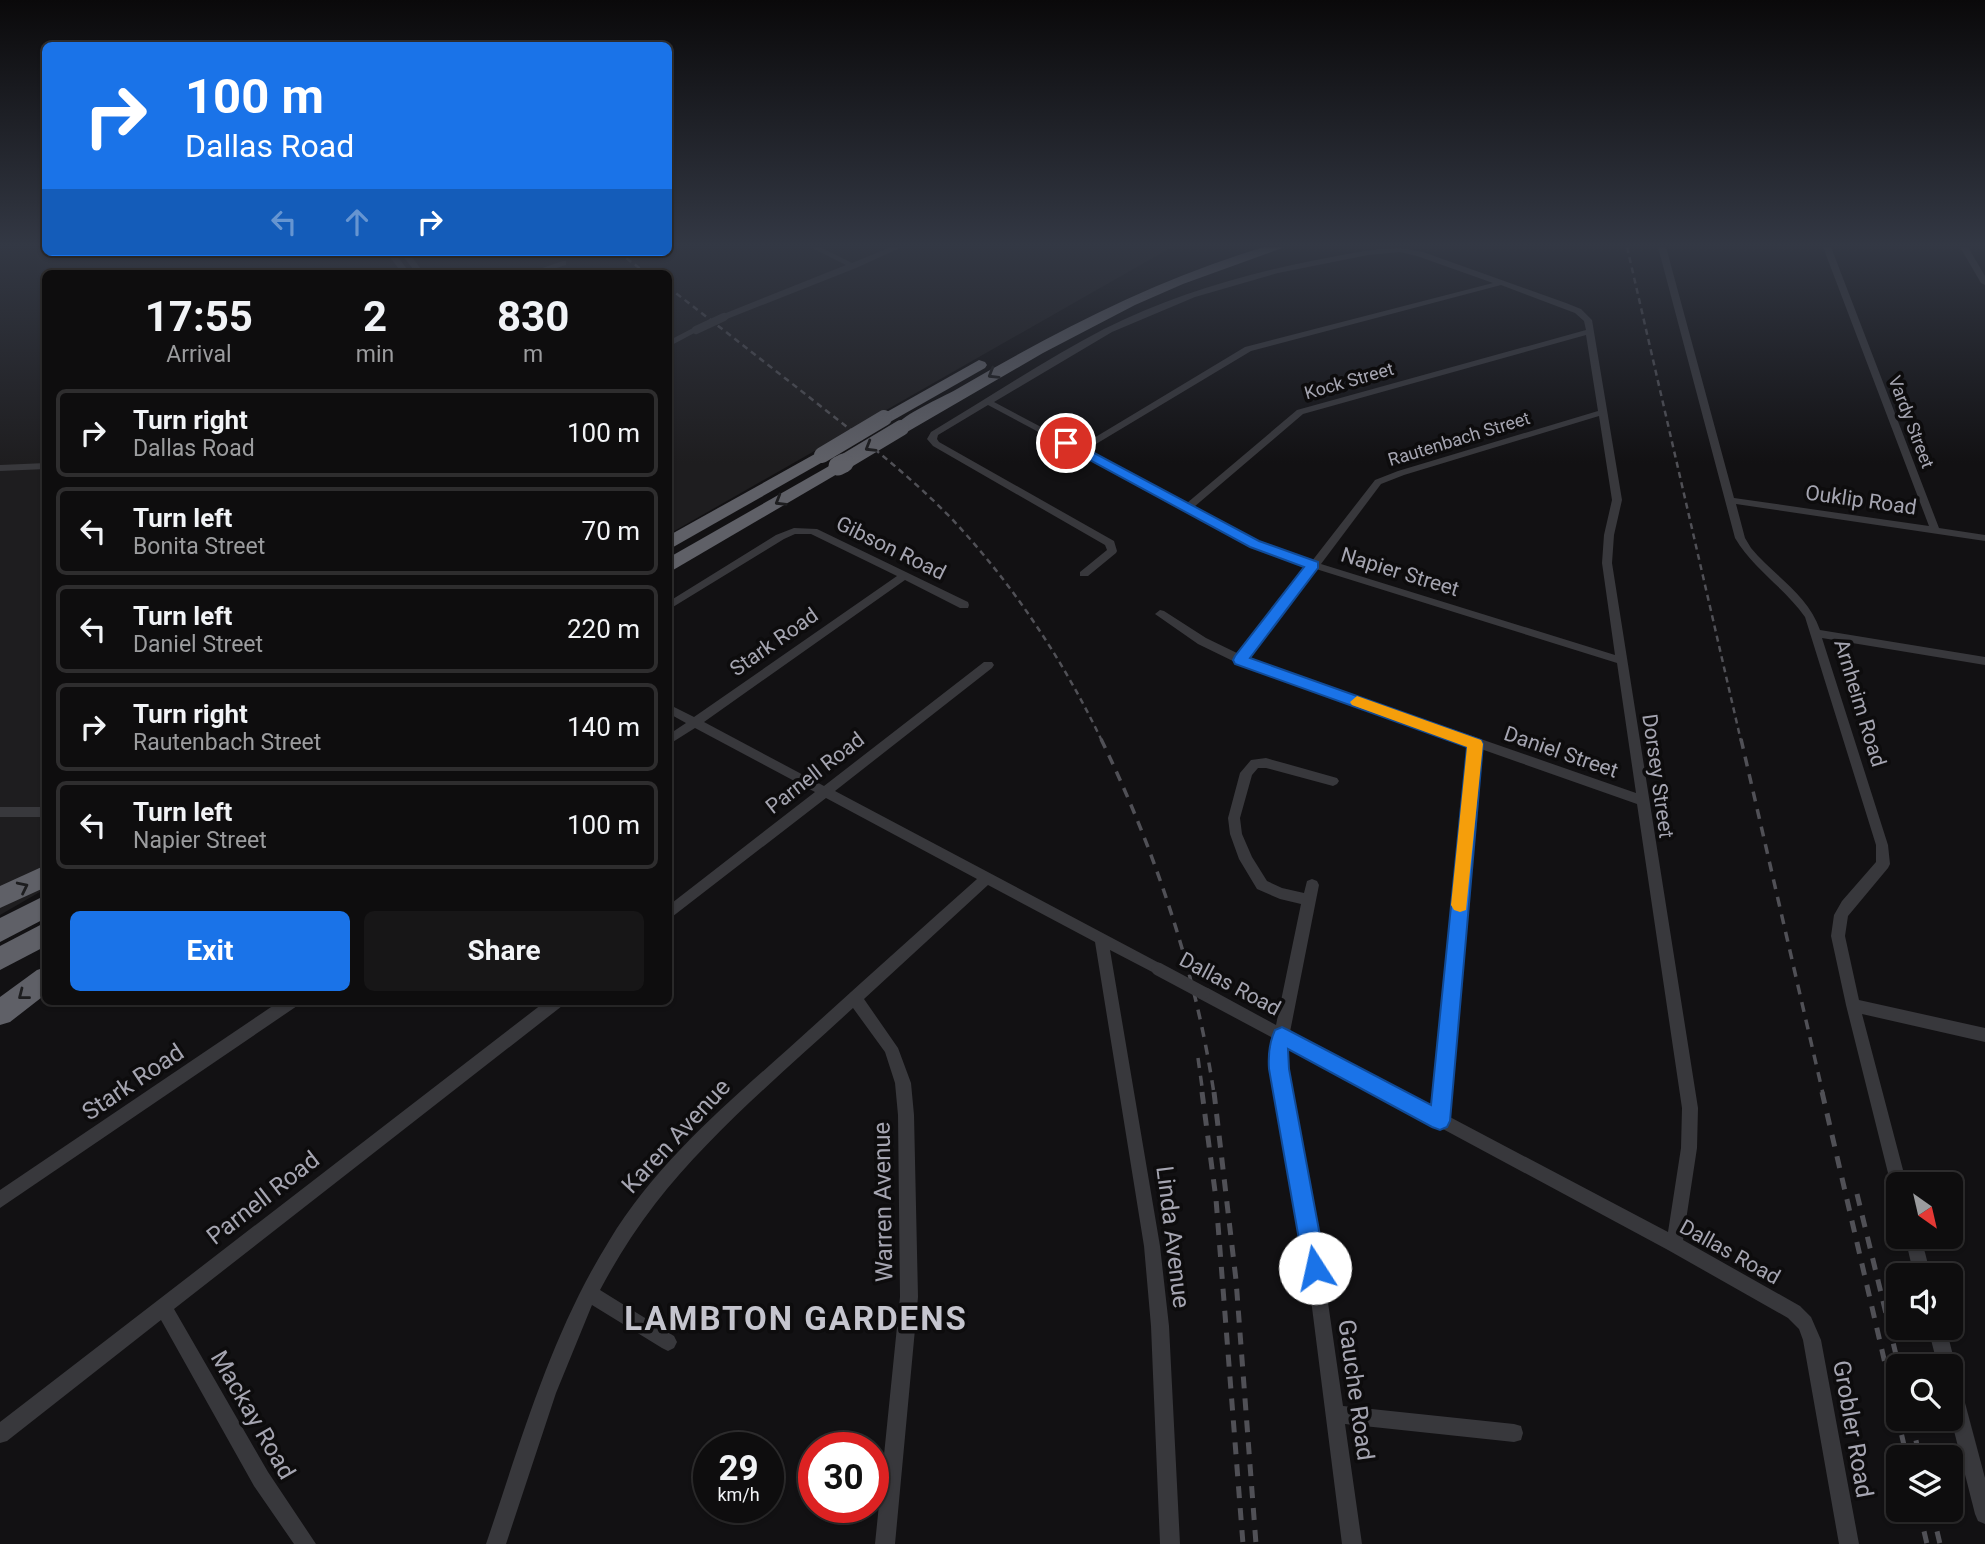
<!DOCTYPE html>
<style>
:root{--surface:#0e0d0e;--page:#171617;--text:#f1f3f6;--muted:#9b9c9e;--line:#2e2d2e;--accent:#1a73e8}
body{margin:0;font-family:Roboto,sans-serif;background:var(--page);color:var(--text);height:100vh;display:flex;flex-direction:column;font-size:26px;white-space:nowrap}
*{box-sizing:border-box;margin:0}
p{font-size:23px;color:var(--muted)}
.icon{flex:none;width:38px;height:38px;fill:none;stroke:currentColor;stroke-width:2;stroke-linecap:round;stroke-linejoin:round}
.map{position:relative;flex:1;overflow:hidden}
.side{position:absolute;left:42px;top:270px;width:630px;height:735px;display:flex;flex-direction:column;background:var(--surface);border-radius:10px;box-shadow:0 2px 5px #0004,0 0 0 2px var(--line)}
.side>*{flex:none}
.guide{position:absolute;left:42px;top:42px;width:630px;height:214px;border-radius:10px;box-shadow:0 2px 5px #0004,0 0 0 2px var(--line);background:#1a73e8;color:#fff;overflow:hidden}
.needle{width:46px;rotate:146deg}
.buttons{position:absolute;left:1886px;top:1172px;display:grid;gap:14px}
.buttons a{display:grid;place-items:center;width:77px;height:77px;border-radius:10px;background:var(--surface);box-shadow:0 2px 5px #0004,0 0 0 2px var(--line);font-size:35px}
.speed{position:absolute;left:693px;top:1432px;display:flex;gap:14px;font-size:35px;font-weight:700;text-align:center}
.speed>*{display:grid;place-content:center;width:91px;height:91px;border-radius:50%;background:var(--surface);box-shadow:0 2px 5px #0004,0 0 0 2px var(--line);line-height:1}
.speed small{font-size:18px;font-weight:400}
.speed .limit{border:10px solid #d22;background:#fff;color:#111}
.pin{position:absolute;display:grid;place-items:center;width:60px;height:60px;color:#fff;margin:-30px;border:4px solid #fff;border-radius:50%;box-shadow:0 2px 7px #0007}
.me{position:absolute;width:77px;margin:-38px;rotate:350deg;stroke-linejoin:round;filter:drop-shadow(0 0 5px #0008)}
.turn{display:flex;align-items:center;gap:24px;height:147px;padding:0 28px;font-size:32px}
.turn .icon{width:91px;height:91px;stroke-width:2.5}
.turn b{display:block;font-size:49px;line-height:60px}
.lanes{display:flex;align-items:center;height:66px;padding:0 28px;background:#0003;justify-content:center;gap:35px;direction:ltr}
.lanes .off{opacity:.35}
.eta{display:flex;justify-content:space-evenly;align-items:center;height:119px;text-align:center}
.eta b{font-size:42px;font-weight:700;line-height:49px}
.action{display:flex;gap:14px;margin-top:auto;padding:14px 28px}
.action a{flex:1;height:80px;border-radius:10px;background:var(--accent);color:#fff;font-size:28px;font-weight:700;line-height:80px;text-align:center}
.action a+a{background:var(--page);color:var(--text)}
ul{padding:0;list-style:none}
li{display:flex;align-items:center;gap:21px;height:88px;margin:0 14px 10px;padding:0 14px;border:4px solid var(--line);border-radius:10px}
li div{flex:1}
li b{display:block;font-size:26px}
li em{font-style:normal}
.map>svg:first-child{display:block}
.built{fill:#1e1d1f}
.lines{fill:none;stroke-linecap:round;stroke-linejoin:round}
.minor{fill:#38383c;fill-rule:evenodd}
.motorway{fill:#5f6067;fill-rule:evenodd}
.rail-far2{stroke:#505056;stroke-width:2.5;stroke-dasharray:6 4.5;stroke-linecap:butt}
.rail-far1{stroke:#505056;stroke-width:3.5;stroke-dasharray:10 8;stroke-linecap:butt}
.rail{stroke:#505056;stroke-width:5;stroke-dasharray:12 10;stroke-linecap:butt}
.minor-bridge-far1{stroke:#38383c;stroke-width:8}
.minor-bridge{stroke:#38383c;stroke-width:13}
.motorway-bridge-far1{stroke:#5f6067;stroke-width:16}
.motorway-bridge{stroke:#5f6067;stroke-width:19}
.oneway{stroke:#1d1d1f}
.route{fill:#1a73e8;stroke:#114b97;stroke-width:2}
.slow{fill:#f59e0b}
.labels{text-anchor:middle;stroke-width:7;stroke-linejoin:round;paint-order:stroke}
.far-street-label{font-size:18px;fill:#a5a5b1;stroke:#0d0c0d}
.street-label{font-size:21px;fill:#a5a5b1;stroke:#0d0c0d}
.near-street-label{font-size:24px;fill:#a5a5b1;stroke:#0d0c0d}
.near-district-label{font-size:33px;font-weight:bold;letter-spacing:2px;fill:#c5c5ce;stroke:#0d0c0d}
</style>
<div class="map">
<svg width="1985" height="1544" viewBox="0 0 1985 1544">
<rect width="100%" height="100%" fill="#121113"/>
<path class="built" d="M0,247H45L46,252H668L669,247H1172L669,534L668,273H46L45,889L0,915Z"/>
<g class="lines">
<g class="minor">
<path d="M810,247H820L852,263L891,247H902L856,268L727,319H721V315L846,265Z"/>
<path d="M1658,247H1666L1734,498L1929,526L1823,247H1831L1939,528L1985,535V541L1736,504L1745,538L1751,548C1774,576 1808,594 1820,630L1985,657V665L1822,638L1888,845L1890,864L1888,868L1848,916L1845,936L1859,1000L1985,1028V1042L1862,1014L1907,1185H1899V1193L1893,1191L1891,1185L1846,1005L1831,936L1834,915L1842,901L1876,862V845L1805,617C1784,587 1753,569 1735,538Z"/>
<path d="M1960,247H1968L1985,276V285L1981,283Z"/>
<path d="M1400,248L1423,252L1566,303L1581,309L1592,320L1622,500L1614,535L1612,563L1698,1108L1697,1148L1683,1240L1800,1306L1811,1317L1821,1340L1859,1544H1839L1803,1340L1799,1329L1788,1318L1668,1250L1441,1128L1435,1126L1434,1124L1287,1045L1285,1052L1323,1268L1343,1406L1514,1424L1521,1426L1523,1433L1521,1440L1514,1442L1345,1424L1362,1544H1342L1307,1268L1271,1052L1273,1038L1198,998L1196,993L1198,988L1203,987L1208,988L1276,1025L1301,904L1280,899L1257,889L1239,859L1230,834L1228,818L1240,773L1251,760L1266,758L1337,778L1339,781L1337,784L1333,786L1266,768H1258L1252,775L1240,818L1242,834L1252,857L1267,881L1282,888L1304,893L1307,881L1312,879L1317,881L1319,885L1290,1032L1434,1108L1469,744L1237,663L1198,644L1155,614L1160,610L1164,611L1206,638L1239,654L1307,567L1268,554L988,405L938,435L937,439L939,442L1114,541L1117,551L1116,553L1088,576H1080V572L1107,550L1105,545L933,446L927,439L931,432C988,398 1045,360 1104,329C1170,296 1243,274 1316,260C1344,255 1371,248 1400,248ZM1400,252L1417,256L1493,283L1245,347L1079,447L994,402L1112,332L1195,297L1278,273L1368,255ZM1501,285L1575,313L1584,321L1586,330L1297,410L1187,503L1086,450L1251,351ZM1586,335L1598,411L1398,471L1375,480L1312,561L1276,550L1194,507L1303,414ZM1599,416L1612,500L1604,535L1602,563L1615,655L1321,564L1381,484L1404,475ZM1316,569L1617,663L1636,793L1248,658ZM1481,749L1637,804L1682,1108L1681,1148L1668,1232L1448,1116Z"/>
<path d="M386,252H394L410,273H402Z"/>
<path d="M400,252H408L424,273H416Z"/>
<path d="M563,261H566V265L540,273H528Z"/>
<path d="M693,328L700,330L668,347V341Z"/>
<path d="M46,463V469L0,471V465Z"/>
<path d="M794,528L817,529L968,602L969,605L968,608H960L905,580L704,722L824,786L984,662H992L994,665L992,668L835,791L1163,965L1165,969L1163,973L1158,975L1110,950L1160,1246L1169,1326L1180,1544H1160L1151,1326L1144,1246L1095,942L988,885L864,999L898,1048L911,1083L914,1115L918,1297L895,1544H875L900,1297L898,1115L895,1083L885,1052L853,1008C785,1071 712,1131 655,1204C634,1231 616,1260 600,1290L674,1336L677,1342L674,1348L668,1351L662,1348L592,1305L556,1393L506,1544H486C521,1441 551,1334 609,1241C655,1165 723,1107 788,1049C851,992 914,935 977,879L826,798L668,920V906L815,792L695,728L668,745V735L686,723L668,713V704L694,717L897,576L811,534H795L784,539L668,610V602L776,535Z"/>
<rect x="0" y="807" width="46" height="10"/>
<path d="M280,1001H299L297,1006L0,1208V1190Z"/>
<path d="M546,1001H564L562,1006L174,1309L268,1472L316,1544H294L254,1486L161,1320L7,1441L0,1443V1422Z"/>
<path d="M1905,1237H1921L1931,1276H1914Z"/>
<path d="M1928,1328H1946L1956,1367L1953,1373L1951,1374V1367H1938Z"/>
<path d="M1951,1375L1957,1378L1960,1384L1985,1478V1524L1978,1521L1975,1514L1951,1419Z"/>
</g>
<g class="motorway">
<path d="M1264,247H1285L1183,284L1135,305L1043,353L907,432L901,433L893,428C905,413 939,399 957,389C1055,332 1154,280 1264,247Z"/>
<path d="M979,360L985,362L987,365L985,368L890,422L884,423L876,418Z"/>
<path d="M822,450L831,455L828,459L668,550V536Z"/>
<path d="M838,461L844,462L847,466L844,470L668,573V558Z"/>
<path d="M46,865V887L0,908V886Z"/>
<path d="M46,895V918L0,942V918Z"/>
<path d="M46,922V946L0,970V946Z"/>
<path d="M46,967V994L10,1022L0,1025V997L37,970Z"/>
</g>
<g class="rail-far2">
<path d="M1627,247L1741,741"/>
<path d="M618,252L646,273"/>
<path d="M668,287C717,325 766,363 814,401C861,438 909,475 951,518C1013,584 1063,660 1102,741"/>
</g>
<g class="rail-far1">
<path d="M1101,739C1155,850 1196,972 1214,1094"/>
<path d="M1741,739L1823,1094"/>
<path d="M1198,1058L1203,1094"/>
</g>
<g class="rail">
<path d="M1202,1092L1216,1199L1243,1544"/>
<path d="M1214,1092L1236,1280L1256,1544"/>
<path d="M1822,1092L1907,1458"/>
<path d="M1857,1194L1899,1367"/>
<path d="M1911,1419L1920,1458"/>
<path d="M1919,1510L1927,1544"/>
<path d="M1932,1510L1940,1544"/>
</g>
<path class="minor-bridge-far1" d="M696,330L724,317"/>
<path class="minor-bridge" d="M1158,969L1203,993"/>
<g class="motorway-bridge-far1">
<path d="M822,455L884,418"/>
<path d="M841,464L901,428"/>
</g>
<path class="motorway-bridge" d="M838,466L844,463"/>
</g>
<defs><path id="oneway-chevron" d="M-2-3.5L2.5 0L-2 3.5" fill="none" stroke-width="1.6" stroke-linecap="round" stroke-linejoin="round" transform="scale(1.75)"/></defs>
<g class="oneway">
<use href="#oneway-chevron" transform="translate(993 374) rotate(149)"/>
<use href="#oneway-chevron" transform="translate(870 447) rotate(149)"/>
<use href="#oneway-chevron" transform="translate(780 501) rotate(149)"/>
<use href="#oneway-chevron" transform="translate(23 887) rotate(-26)"/>
<use href="#oneway-chevron" transform="translate(23 995) rotate(142)"/>
</g>
<linearGradient id="sky" x2="0" y2="1"><stop stop-color="#0a090a"/><stop offset="0.53" stop-color="#333844"/><stop offset="1" stop-color="#333844" stop-opacity="0"/></linearGradient>
<rect width="1985" height="463" fill="url(#sky)"/>
<path class="route" d="M1062,440H1070L1259,541L1318,562V568L1250,658L1481,740L1483,744L1450,1121L1447,1127L1440,1130L1432,1127L1288,1049L1289,1069L1326,1268L1323,1276L1315,1279L1307,1276L1304,1268L1269,1069C1268,1055 1269,1043 1275,1030L1282,1027L1288,1030L1431,1105L1467,747L1235,664L1233,660L1235,656L1304,567L1250,547L1062,445Z"/>
<path class="slow" d="M1357,696L1481,740L1483,744L1466,910L1460,912L1454,910L1451,905L1467,747L1352,705L1350,702Z"/>
<g class="labels">
<g class="far-street-label">
<text transform="translate(1349 381) rotate(-16)" y="6">Kock Street</text>
<text transform="translate(1911 422) rotate(69)" y="6">Vardy Street</text>
<text transform="translate(1459 439) rotate(-17)" y="6">Rautenbach Street</text>
</g>
<g class="street-label">
<text transform="translate(1861 500) rotate(8)" y="7">Ouklip Road</text>
<text transform="translate(891 548) rotate(26)" y="7">Gibson Road</text>
<text transform="translate(1400 572) rotate(17)" y="7">Napier Street</text>
<text transform="translate(774 642) rotate(-35)" y="7">Stark Road</text>
<text transform="translate(1860 703) rotate(73)" y="7">Arnheim Road</text>
<text transform="translate(1561 752) rotate(19)" y="7">Daniel Street</text>
<text transform="translate(815 773) rotate(-38)" y="7">Parnell Road</text>
<text transform="translate(1658 776) rotate(82)" y="7">Dorsey Street</text>
<text transform="translate(1230 984) rotate(28)" y="7">Dallas Road</text>
<text transform="translate(1730 1252) rotate(29)" y="7">Dallas Road</text>
</g>
<g class="near-street-label">
<text transform="translate(133 1082) rotate(-34)" y="8">Stark Road</text>
<text transform="translate(676 1136) rotate(-47)" y="8">Karen Avenue</text>
<text transform="translate(263 1198) rotate(-38)" y="8">Parnell Road</text>
<text transform="translate(883 1202) rotate(-91)" y="8">Warren Avenue</text>
<text transform="translate(1173 1237) rotate(83)" y="8">Linda Avenue</text>
<text transform="translate(1356 1390) rotate(82)" y="8">Gauche Road</text>
<text transform="translate(253 1415) rotate(60)" y="8">Mackay Road</text>
<text transform="translate(1853 1429) rotate(80)" y="8">Grobler Road</text>
</g>
<g class="near-district-label">
<text x="796" y="1330">LAMBTON GARDENS</text>
</g>
</g>
</svg>
<div class="buttons">
<a><svg class="needle" viewBox="-14 -14 28 28"><path d="M0-13l5 13h-10z" fill="#e53935"/><path d="M0 13l5-13h-10z" fill="#9b9c9e"/></svg></a>
<a><svg class="icon" aria-label="sound" viewBox="0 0 24 24"><path d="M4 9h4l5-4v14l-5-4H4zM17 9q2 3 0 6"/></svg></a>
<a><svg class="icon" aria-label="search" viewBox="0 0 24 24"><circle cx="10" cy="10" r="6"/><path d="M15 15l6 6"/></svg></a>
<a><svg class="icon" aria-label="layers" viewBox="0 0 24 24"><path d="M12 4l9 5-9 5-9-5zM3 14l9 5 9-5"/></svg></a>
</div>
<div class="speed"><div>29<small>km/h</small></div><div class="limit">30</div></div>
<div class="pin" style="left:1066px;top:443px;background:#d93025"><svg class="icon" aria-label="arrive" viewBox="0 0 24 24"><path d="M6 21V4h12l-3 4 3 4H6"/></svg></div>
<svg class="me" style="left:1315px;top:1268px" viewBox="-20 -20 40 40"><circle r="19" fill="#fff"/><path d="M0-13L10 11 0 6-10 11z" fill="#1a73e8"/></svg>
<div class="guide">
<div class="turn"><svg class="icon" aria-label="right" viewBox="0 0 24 24"><path d="M7 20v-9h11M14 6l5 5-5 5"/></svg><div><b>100 m</b>Dallas Road</div></div>
<div class="lanes"><svg class="icon off" aria-label="left" viewBox="0 0 24 24"><path d="M17 20v-9H6M10 6l-5 5 5 5"/></svg><svg class="icon off" aria-label="ahead" viewBox="0 0 24 24"><path d="M12 20V5M6 11l6-6 6 6"/></svg><svg class="icon" aria-label="right" viewBox="0 0 24 24"><path d="M7 20v-9h11M14 6l5 5-5 5"/></svg></div>
</div>
<section class="side">
<div class="eta">
<div><b>17:55</b><p>Arrival</p></div>
<div><b>2</b><p>min</p></div>
<div><b>830</b><p>m</p></div>
</div>
<ul>
<li><svg class="icon" aria-label="right" viewBox="0 0 24 24"><path d="M7 20v-9h11M14 6l5 5-5 5"/></svg><div><b>Turn right</b><p>Dallas Road</p></div><em>100 m</em></li>
<li><svg class="icon" aria-label="left" viewBox="0 0 24 24"><path d="M17 20v-9H6M10 6l-5 5 5 5"/></svg><div><b>Turn left</b><p>Bonita Street</p></div><em>70 m</em></li>
<li><svg class="icon" aria-label="left" viewBox="0 0 24 24"><path d="M17 20v-9H6M10 6l-5 5 5 5"/></svg><div><b>Turn left</b><p>Daniel Street</p></div><em>220 m</em></li>
<li><svg class="icon" aria-label="right" viewBox="0 0 24 24"><path d="M7 20v-9h11M14 6l5 5-5 5"/></svg><div><b>Turn right</b><p>Rautenbach Street</p></div><em>140 m</em></li>
<li><svg class="icon" aria-label="left" viewBox="0 0 24 24"><path d="M17 20v-9H6M10 6l-5 5 5 5"/></svg><div><b>Turn left</b><p>Napier Street</p></div><em>100 m</em></li>
</ul>
<div class="action"><a>Exit</a><a>Share</a></div>
</section>
</div>
